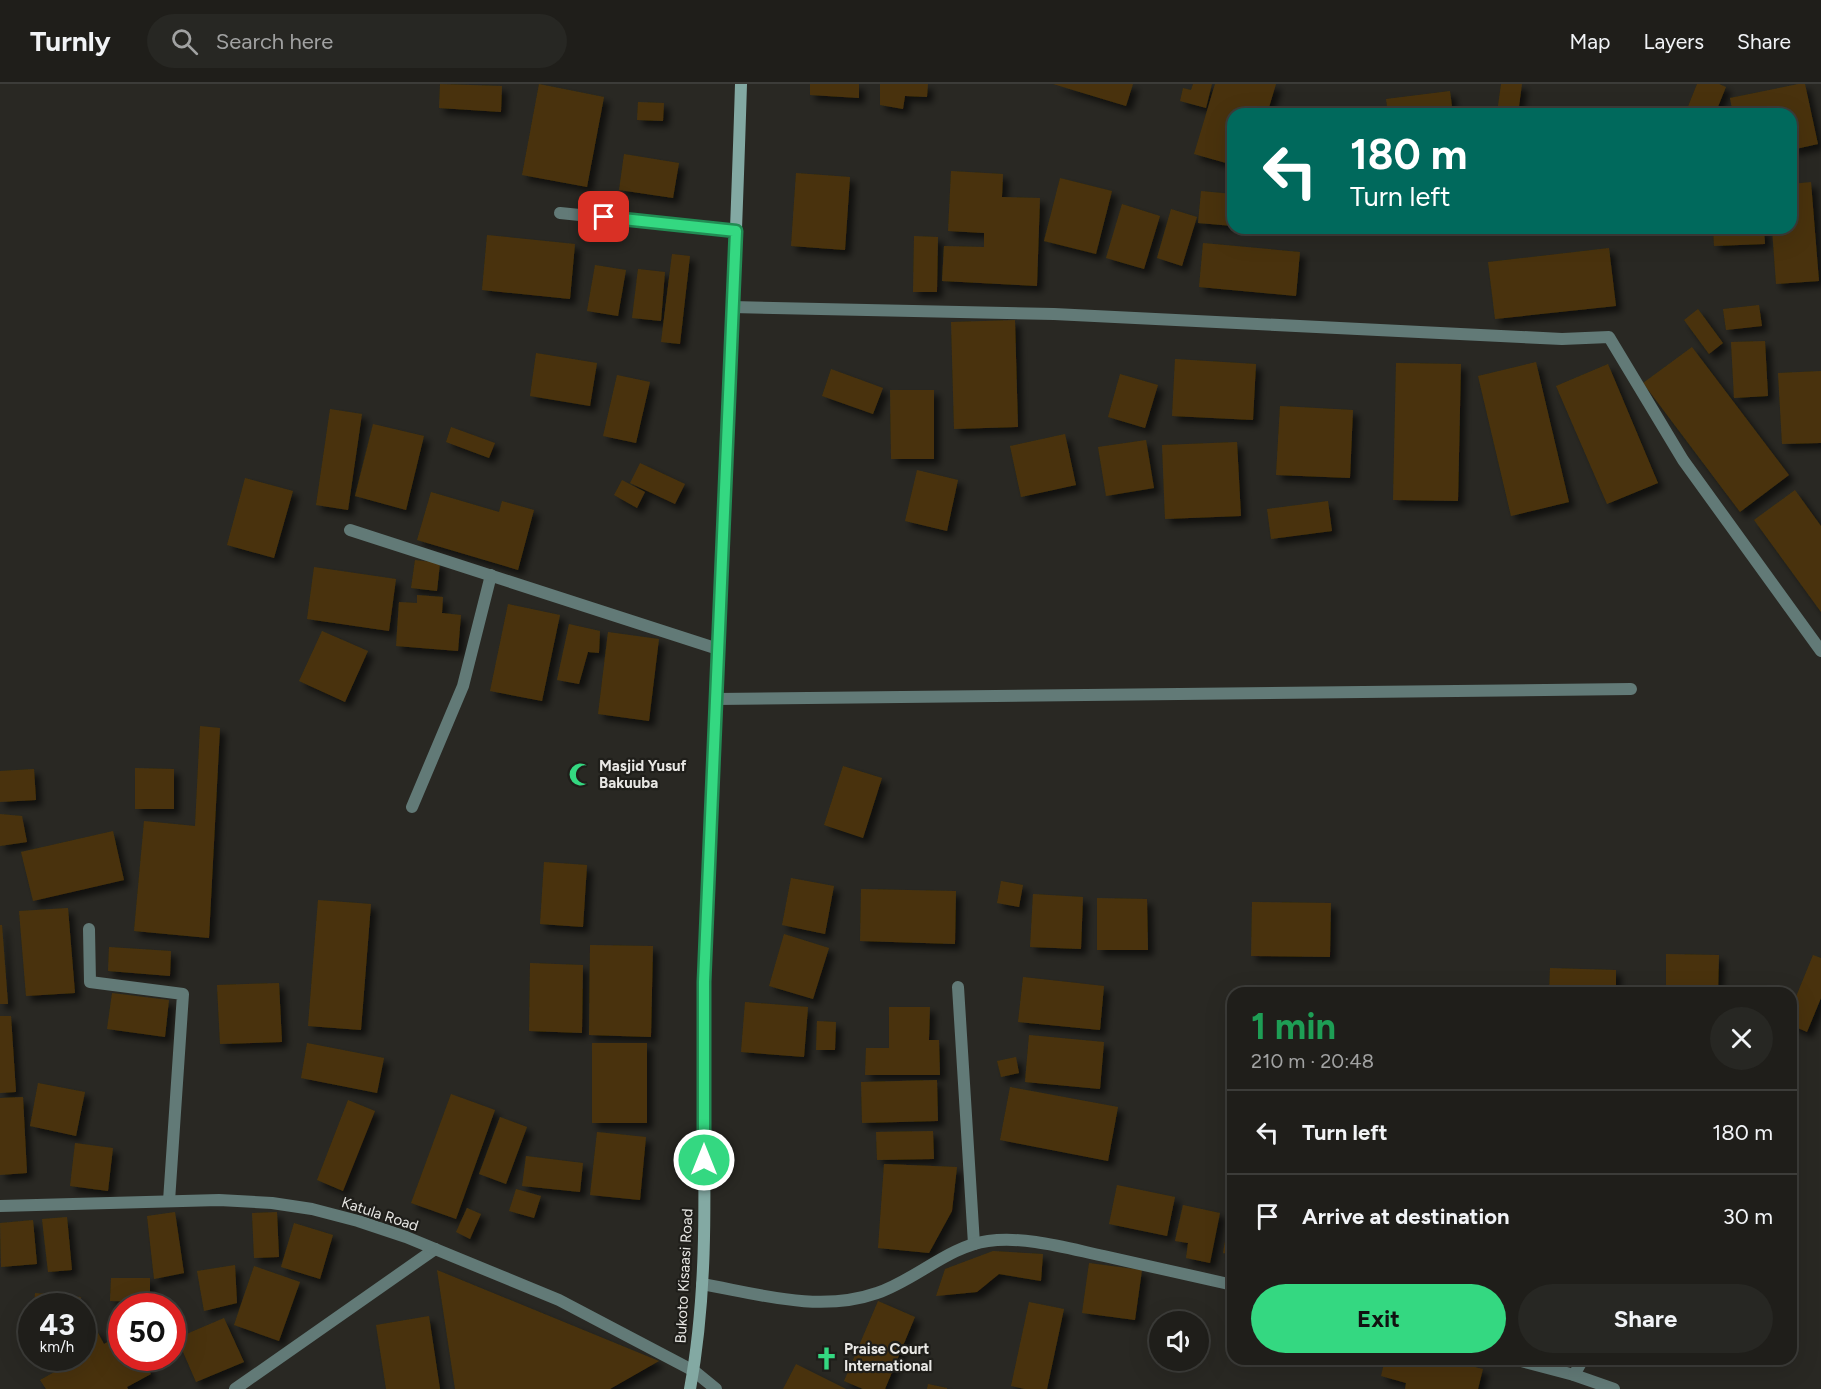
<!DOCTYPE html>
<meta charset="utf-8">
<style>
:root{--surface:#1f1e1a;--page:#272723;--text:#f1f3f6;--muted:#a1a2a2;--line:#3c3c39;--accent:#34d881}
body{margin:0;font-family:Figtree,sans-serif;background:var(--page);color:var(--text);height:100vh;display:flex;flex-direction:column;font-size:22px;white-space:nowrap}
*{box-sizing:border-box;margin:0}
p{font-size:20px;color:var(--muted)}
.icon{flex:none;width:33px;height:33px;fill:none;stroke:currentColor;stroke-width:2;stroke-linecap:round;stroke-linejoin:round}
.map{position:relative;flex:1;overflow:hidden}
.panel{position:absolute;left:1227px;top:903px;width:570px;height:378px;display:flex;flex-direction:column;background:var(--surface);border-radius:18px;box-shadow:0 6px 24px #0002,0 0 0 2px var(--line)}
.panel>*{flex:none}
.banner{position:absolute;left:1227px;top:24px;width:570px;height:126px;border-radius:18px;box-shadow:0 6px 24px #0002,0 0 0 2px var(--line);background:#00695c;color:#fff;overflow:hidden}
.buttons{position:absolute;left:1149px;top:1227px;display:grid;gap:12px}
.buttons a{display:grid;place-items:center;width:60px;height:60px;border-radius:50%;background:var(--surface);box-shadow:0 6px 24px #0002,0 0 0 2px var(--line);font-size:30px}
.speed{position:absolute;left:18px;top:1209px;display:flex;gap:12px;font-size:30px;font-weight:700;text-align:center}
.speed>*{display:grid;place-content:center;width:78px;height:78px;border-radius:50%;background:var(--surface);box-shadow:0 6px 24px #0002,0 0 0 2px var(--line);line-height:1}
.speed small{font-size:15px;font-weight:400}
.speed .limit{border:9px solid #d22;background:#fff;color:#111}
.pin{position:absolute;display:grid;place-items:center;width:51px;height:51px;color:#fff;margin:-26px;border-radius:12px;box-shadow:0 3px 9px #0006}
.me{position:absolute;width:66px;margin:-33px;rotate:0deg;stroke-linejoin:round;filter:drop-shadow(0 0 4px #0008)}
.turn{display:flex;align-items:center;gap:21px;height:126px;padding:0 24px;font-size:27px}
.turn .icon{width:78px;height:78px;stroke-width:2.5}
.turn b{display:block;font-size:42px;line-height:51px}
.round{display:grid;place-items:center;flex:none;width:63px;height:63px;border-radius:32px;background:var(--page)}
.headline{display:flex;align-items:center;justify-content:space-between;height:102px;padding:0 24px}
h1{font-size:36px;font-weight:700;line-height:45px;color:#1e9e55}
.primary-button{display:flex;gap:12px;margin-top:auto;padding:12px 24px}
.primary-button a{flex:1;height:69px;border-radius:36px;background:var(--accent);color:#111;font-size:24px;font-weight:700;line-height:69px;text-align:center}
.primary-button a+a{background:var(--page);color:var(--text)}
ul{padding:0;list-style:none}
li{display:flex;align-items:center;gap:18px;height:84px;padding:0 24px;border-top:2px solid var(--line)}
li div{flex:1}
li b{display:block;font-size:22px}
li em{font-style:normal}
header{display:flex;align-items:center;gap:36px;box-sizing:border-box;height:84px;padding:0 30px;background:var(--surface);border-bottom:2px solid var(--line)}
header strong{font-size:28px}
nav{display:flex;gap:33px;margin-inline-start:auto;font-size:21px}
.search{width:420px;height:54px;background:var(--page);display:flex;align-items:center;gap:15px;box-sizing:border-box;padding:0 21px;border-radius:33px;color:var(--muted);font-size:22px}
.map>svg:first-child{display:block}
.building{fill:#48330b;filter:url(#shadow)}
.lines{fill:none;stroke-linecap:round;stroke-linejoin:round}
.service{stroke:#627a77;stroke-width:12}
.minor{stroke:#627a77;stroke-width:12}
.secondary{stroke:#83a9a3;stroke-width:12}
.route-casing{stroke:#228c54;stroke-width:15}
.route{stroke:#34d881;stroke-width:10}
.labels{text-anchor:middle;stroke-width:4.5;stroke-linejoin:round;paint-order:stroke}
.poi-label{font-size:15px;font-weight:bold;fill:#e8e7e4;stroke:#1f1e1a;text-anchor:start}
.street-label{font-size:15px;fill:#e8e7e4;stroke:#1f1e1a}
</style>
<header>
<strong>Turnly</strong>
<div class="search"><svg class="icon" aria-label="search" viewBox="0 0 24 24"><circle cx="10" cy="10" r="6"/><path d="M15 15l6 6"/></svg>Search here</div>
<nav><a>Map</a><a>Layers</a><a>Share</a></nav>
</header>
<div class="map">
<svg width="1821" height="1305" viewBox="0 0 1821 1305">
<defs>
<filter id="shadow"><feDropShadow dx="5.5" dy="5.5" stdDeviation="3" flood-color="#0009"/></filter>
</defs>
<rect width="100%" height="100%" fill="#292823"/>
<g class="building">
<path d="M440,0L502,2L501,28L439,24Z"/>
<path d="M539,0L604,13L587,103L522,91Z"/>
<path d="M810,0H859V14L810,11Z"/>
<path d="M880,0H928L927,13L905,12L903,25L880,21Z"/>
<path d="M1053,0H1133L1126,22Z"/>
<path d="M1193,0H1212L1206,24L1180,17L1183,4L1191,6Z"/>
<path d="M1215,0H1276L1267,30H1233V81L1194,70Z"/>
<path d="M1501,0H1522L1518,30L1497,29Z"/>
<path d="M1697,0H1719L1726,3L1715,30H1685Z"/>
<path d="M1798,0H1805L1818,60L1791,66V30H1733L1730,14Z"/>
<path d="M1450,7L1453,30H1388L1386,15Z"/>
<path d="M638,18L664,19L663,37L637,36Z"/>
<path d="M624,70L679,79L673,114L619,106Z"/>
<path d="M951,87L1003,90L1002,113L1040,114L1037,202L942,197L944,162L984,163V149L948,147Z"/>
<path d="M796,89L850,93L845,166L791,162Z"/>
<path d="M1060,94L1112,107L1096,170L1044,157Z"/>
<path d="M1811,98L1819,197L1776,200L1772,144H1791V100Z"/>
<path d="M1201,107L1233,110V142L1198,139Z"/>
<path d="M1122,120L1160,132L1144,185L1106,174Z"/>
<path d="M1171,125L1197,133L1182,182L1157,174Z"/>
<path d="M1713,144H1764L1765,160L1714,162Z"/>
<path d="M487,151L575,160L570,215L482,206Z"/>
<path d="M914,152L938,153L937,208H913Z"/>
<path d="M1203,159L1300,168L1296,212L1199,203Z"/>
<path d="M1609,164L1616,222L1495,235L1488,178Z"/>
<path d="M672,170L690,172L680,260L661,258Z"/>
<path d="M595,181L626,186L618,232L587,227Z"/>
<path d="M638,185L665,188L661,237L632,234Z"/>
<path d="M1759,221L1762,242L1726,246L1723,225Z"/>
<path d="M1698,225L1723,259L1709,270L1684,236Z"/>
<path d="M1015,236L1018,343L954,345L951,238Z"/>
<path d="M1765,257L1768,312L1734,314L1731,258Z"/>
<path d="M1692,263L1789,391L1740,428L1643,299Z"/>
<path d="M536,269L597,279L590,322L530,312Z"/>
<path d="M1175,275L1256,280L1253,336L1172,332Z"/>
<path d="M1536,278L1569,418L1511,432L1478,292Z"/>
<path d="M1396,279L1461,280L1458,417L1393,416Z"/>
<path d="M1608,280L1658,399L1607,420L1556,302Z"/>
<path d="M831,285L883,304L873,330L822,312Z"/>
<path d="M1821,287V359L1782,360L1778,289Z"/>
<path d="M1120,290L1158,301L1145,344L1108,333Z"/>
<path d="M617,291L650,298L636,359L603,352Z"/>
<path d="M890,306H934V375H891Z"/>
<path d="M1280,322L1353,326L1350,394L1276,391Z"/>
<path d="M330,325L362,330L348,426L316,421Z"/>
<path d="M373,340L424,352L406,426L355,412Z"/>
<path d="M451,343L495,359L489,374L446,358Z"/>
<path d="M1065,350L1076,401L1021,413L1010,362Z"/>
<path d="M1146,356L1154,404L1106,412L1098,363Z"/>
<path d="M1237,358L1241,432L1165,435L1162,361Z"/>
<path d="M640,379L685,400L675,420L630,399Z"/>
<path d="M917,386L958,396L947,447L905,437Z"/>
<path d="M245,394L293,407L274,474L227,461Z"/>
<path d="M622,396L645,408L637,424L614,411Z"/>
<path d="M1795,406L1821,442V528L1754,436Z"/>
<path d="M431,408L499,428L502,417L534,426L518,486L417,456Z"/>
<path d="M1328,417L1332,447L1271,455L1267,425Z"/>
<path d="M415,476L440,479L437,507L411,504Z"/>
<path d="M314,483L396,495L389,547L307,535Z"/>
<path d="M417,511L443,513L442,529L461,531L458,567L396,562L399,518L417,519Z"/>
<path d="M508,520L560,531L542,617L490,607Z"/>
<path d="M569,540L600,547L599,569L588,568L579,600L557,596Z"/>
<path d="M322,547L368,567L345,618L299,597Z"/>
<path d="M608,548L659,555L649,637L598,630Z"/>
<path d="M200,642L220,644L209,854L134,847L144,737L195,742Z"/>
<path d="M843,682L882,694L863,754L824,741Z"/>
<path d="M135,684L174,685V725H135Z"/>
<path d="M34,685L36,716L0,718V687Z"/>
<path d="M0,730L22,732L27,758L0,762Z"/>
<path d="M113,747L124,796L33,817L21,768Z"/>
<path d="M544,778L587,781L583,843L540,840Z"/>
<path d="M791,794L834,802L825,850L782,841Z"/>
<path d="M1001,797L1023,801L1019,823L997,819Z"/>
<path d="M861,805L956,807L955,860L860,857Z"/>
<path d="M1033,810L1083,813L1081,865L1030,863Z"/>
<path d="M1097,814L1147,815L1148,866H1097Z"/>
<path d="M318,816L371,820L361,946L308,942Z"/>
<path d="M1252,818L1331,819L1330,873L1251,872Z"/>
<path d="M68,824L75,909L26,912L19,827Z"/>
<path d="M0,841H2L8,920H0Z"/>
<path d="M784,850L829,864L813,915L769,902Z"/>
<path d="M590,861L653,862L651,953L589,951Z"/>
<path d="M109,863L171,867L170,892L108,887Z"/>
<path d="M1666,870L1719,871L1718,909H1666Z"/>
<path d="M1813,871L1821,874V914L1807,948L1791,941V925Z"/>
<path d="M530,879L583,881L582,949L529,947Z"/>
<path d="M1550,884L1616,886V909H1549Z"/>
<path d="M1023,893L1104,902L1100,946L1018,938Z"/>
<path d="M279,899L282,958L220,960L217,901Z"/>
<path d="M112,909L169,916L165,953L107,945Z"/>
<path d="M745,918L808,923L804,973L741,968Z"/>
<path d="M889,923H930L929,956H939L940,991H865L866,964H889Z"/>
<path d="M0,932H11L16,1008L0,1009Z"/>
<path d="M817,937L836,938L835,966H816Z"/>
<path d="M1029,951L1104,958L1100,1005L1025,998Z"/>
<path d="M307,959L384,974L377,1009L301,994Z"/>
<rect x="592" y="959" width="55" height="80"/>
<path d="M1016,973L1019,989L1001,993L997,977Z"/>
<path d="M937,996L938,1037L862,1039L861,998Z"/>
<path d="M38,999L85,1008L76,1052L30,1042Z"/>
<path d="M1010,1003L1118,1023L1108,1077L1000,1056Z"/>
<path d="M451,1010L495,1026L456,1135L411,1119Z"/>
<path d="M23,1013L27,1089L0,1091V1014Z"/>
<path d="M348,1016L375,1027L343,1107L317,1096Z"/>
<path d="M500,1033L527,1043L506,1100L479,1090Z"/>
<path d="M933,1047L934,1075L877,1076L876,1048Z"/>
<path d="M597,1048L646,1053L640,1116L590,1111Z"/>
<path d="M75,1059L113,1064L108,1107L70,1102Z"/>
<path d="M526,1072L583,1079L580,1108L522,1102Z"/>
<path d="M884,1080L957,1083L952,1127L929,1169L878,1164Z"/>
<path d="M1117,1101L1175,1113L1167,1152L1109,1140Z"/>
<path d="M516,1105L541,1112L534,1134L509,1127Z"/>
<path d="M1232,1117H1233V1171L1223,1169Z"/>
<path d="M1183,1121L1220,1129L1210,1179L1186,1174L1188,1159L1175,1157Z"/>
<path d="M467,1124L481,1130L470,1155L456,1148Z"/>
<path d="M175,1128L184,1189L154,1195L147,1132Z"/>
<path d="M277,1128L279,1173L254,1174L252,1129Z"/>
<path d="M67,1133L72,1186L48,1188L42,1135Z"/>
<path d="M33,1136L37,1180L1,1183L0,1139Z"/>
<path d="M294,1139L333,1151L320,1195L281,1183Z"/>
<path d="M993,1167L1043,1170L1041,1197L999,1190L977,1208L936,1212L945,1185Z"/>
<path d="M1089,1179L1142,1186L1135,1236L1082,1229Z"/>
<path d="M235,1181L237,1219L204,1227L197,1187Z"/>
<path d="M254,1182L300,1198L279,1257L234,1241Z"/>
<path d="M437,1186L659,1277L610,1305H455Z"/>
<path d="M111,1194H150V1218L110,1217Z"/>
<path d="M35,1209L81,1213L80,1222H34Z"/>
<path d="M878,1217L915,1233L885,1305H863L844,1297Z"/>
<path d="M1029,1218L1064,1225L1047,1305H1025L1011,1302Z"/>
<path d="M429,1232L440,1305H386L376,1241Z"/>
<path d="M224,1234L244,1278L196,1298L177,1254Z"/>
<path d="M96,1245L104,1260L122,1250V1274H142L151,1290L127,1303L128,1305H46L40,1296L76,1276L75,1274H82V1252Z"/>
<path d="M1385,1275H1441L1483,1285L1478,1305H1405L1406,1299L1381,1292Z"/>
<path d="M796,1280L846,1305H783Z"/>
<path d="M928,1300L947,1304V1305H927Z"/>
</g>
<g class="lines">
<g class="service">
<path d="M560,129L736,147"/>
<path d="M412,723L463,602L491,491"/>
<path d="M89,845L90,898L183,910L169,1117"/>
<path d="M958,903L974,1160"/>
<path d="M235,1305L435,1165"/>
</g>
<g class="minor">
<path d="M732,223L1054,230L1562,255L1609,253L1683,376L1821,567"/>
<path d="M350,446L718,565"/>
<path d="M716,615L1631,605"/>
<path d="M0,1122L219,1116L272,1119L312,1125L358,1137L406,1153L559,1216L694,1287L716,1305"/>
<path d="M702,1200C758,1210 820,1229 877,1209C914,1197 949,1162 988,1157C1026,1152 1066,1164 1104,1172C1147,1182 1190,1191 1233,1201"/>
<path d="M1514,1275L1574,1291L1614,1305"/>
<path d="M1574,1291L1583,1275"/>
</g>
<path class="secondary" d="M690,1305C715,1169 699,1029 704,892C716,595 732,297 741,0"/>
</g>
<g class="lines">
<defs>
<path id="route" d="M604,133L736,147L704,898V1076"/>
</defs>
<use href="#route" class="route-casing"/>
<use href="#route" class="route"/>
</g>
<defs>
<symbol id="mosque-bare" viewBox="-9 -9 18 18"><path d="M3.5-4.9A6 6 0 1 0 3.5 4.9A5 5 0 1 1 3.5-4.9Z" fill="#34d881" stroke="#1f1e1a" stroke-width="2.5" paint-order="stroke"/></symbol>
<symbol id="church-bare" viewBox="-9 -9 18 18"><path d="M-1.2-6h2.4v3.5h3.3v2.4h-3.3V6h-2.4V-.1h-3.3v-2.4h3.3Z" fill="#34d881" stroke="#1f1e1a" stroke-width="2.5" paint-order="stroke"/></symbol>
</defs>
<g fill-rule="evenodd">
<use href="#mosque-bare" x="564" y="674" width="33" height="33"/>
<use href="#church-bare" x="810" y="1258" width="33" height="33"/>
</g>
<g class="labels">
<g class="poi-label">
<text x="599" y="687">Masjid Yusuf<tspan x="599" dy="17">Bakuuba</tspan></text>
<text x="844" y="1270">Praise Court<tspan x="844" dy="17">International</tspan></text>
</g>
<g class="street-label">
<text transform="translate(380 1130) rotate(18)" y="5">Katula Road</text>
<text transform="translate(684 1192) rotate(-87)" y="5">Bukoto Kisaasi Road</text>
</g>
</g>
</svg>
<div class="buttons">
<a><svg class="icon" aria-label="sound" viewBox="0 0 24 24"><path d="M4 9h4l5-4v14l-5-4H4zM17 9q2 3 0 6"/></svg></a>
</div>
<div class="speed"><div>43<small>km/h</small></div><div class="limit">50</div></div>
<div class="pin" style="left:604px;top:133px;background:#d93025"><svg class="icon" aria-label="arrive" viewBox="0 0 24 24"><path d="M6 21V4h12l-3 4 3 4H6"/></svg></div>
<svg class="me" style="left:704px;top:1076px" viewBox="-20 -20 40 40"><circle r="17" fill="#34d881" stroke="#fff" stroke-width="3"/><path d="M0-11L8 9 0 5-8 9z" fill="#fff"/></svg>
<div class="banner">
<div class="turn"><svg class="icon" aria-label="left" viewBox="0 0 24 24"><path d="M17 20v-9H6M10 6l-5 5 5 5"/></svg><div><b>180 m</b>Turn left</div></div>
</div>
<section class="panel">
<div class="headline"><div><h1>1 min</h1><p>210 m · 20:48</p></div><a class="round"><svg class="icon" aria-label="close" viewBox="0 0 24 24"><path d="M6 6l12 12M18 6L6 18"/></svg></a></div>
<ul>
<li><svg class="icon" aria-label="left" viewBox="0 0 24 24"><path d="M17 20v-9H6M10 6l-5 5 5 5"/></svg><div><b>Turn left</b></div><em>180 m</em></li>
<li><svg class="icon" aria-label="arrive" viewBox="0 0 24 24"><path d="M6 21V4h12l-3 4 3 4H6"/></svg><div><b>Arrive at destination</b></div><em>30 m</em></li>
</ul>
<div class="primary-button"><a>Exit</a><a>Share</a></div>
</section>
</div>
